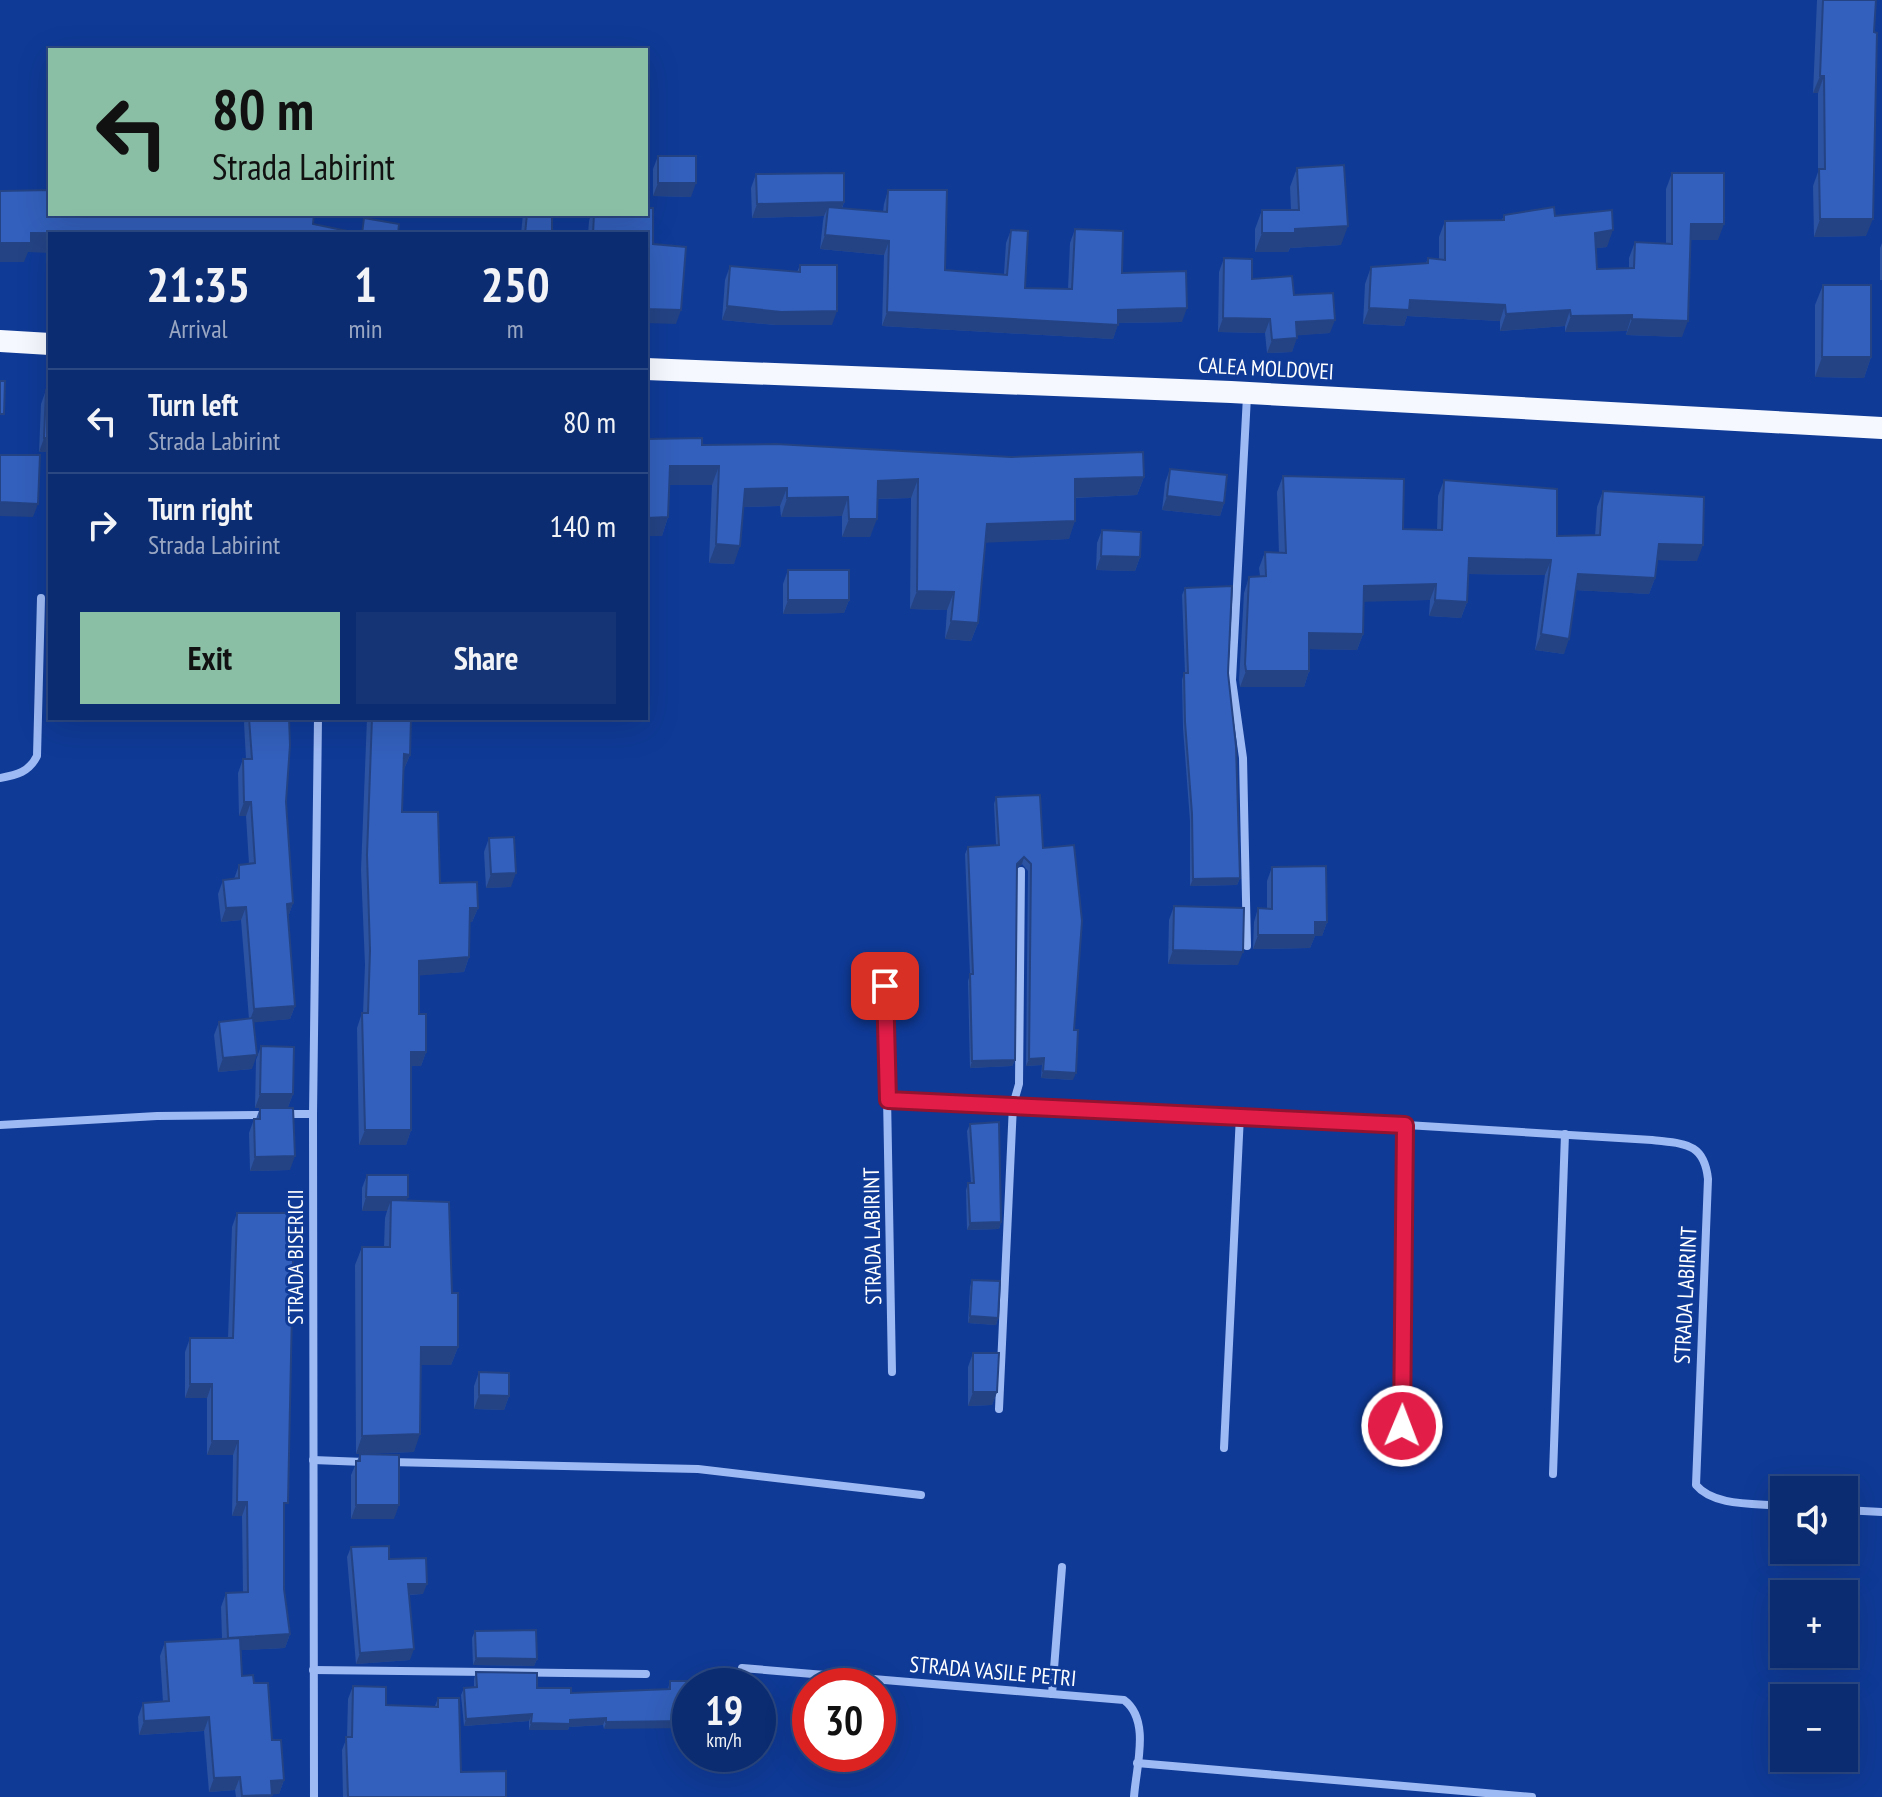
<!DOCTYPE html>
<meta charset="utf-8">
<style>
:root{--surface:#0b2c70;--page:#143475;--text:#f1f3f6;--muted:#9aa7c3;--line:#2b4883;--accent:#8abfa5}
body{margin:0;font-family:"PT Sans Narrow",sans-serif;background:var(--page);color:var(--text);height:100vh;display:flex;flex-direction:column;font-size:30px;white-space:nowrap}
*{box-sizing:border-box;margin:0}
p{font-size:26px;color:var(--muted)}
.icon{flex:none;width:44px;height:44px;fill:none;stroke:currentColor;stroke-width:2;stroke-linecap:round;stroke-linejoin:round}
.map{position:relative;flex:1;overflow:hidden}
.side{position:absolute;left:48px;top:232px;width:600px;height:488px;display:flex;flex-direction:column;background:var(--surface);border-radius:0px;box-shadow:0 8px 32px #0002,0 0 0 2px var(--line)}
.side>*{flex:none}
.hud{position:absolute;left:48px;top:48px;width:600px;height:168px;border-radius:0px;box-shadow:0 8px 32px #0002,0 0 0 2px var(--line);background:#8abfa5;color:#111;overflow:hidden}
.fabs{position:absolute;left:1770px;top:1476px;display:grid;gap:16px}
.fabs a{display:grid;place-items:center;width:88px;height:88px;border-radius:0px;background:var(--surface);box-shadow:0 8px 32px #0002,0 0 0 2px var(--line);font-size:40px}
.speed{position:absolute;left:672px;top:1668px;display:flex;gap:16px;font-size:40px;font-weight:700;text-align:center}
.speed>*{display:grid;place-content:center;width:104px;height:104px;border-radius:50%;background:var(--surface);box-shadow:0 8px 32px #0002,0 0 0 2px var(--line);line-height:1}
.speed small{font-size:20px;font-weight:400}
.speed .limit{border:12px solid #d22;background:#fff;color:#111}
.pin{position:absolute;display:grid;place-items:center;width:68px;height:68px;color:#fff;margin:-34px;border-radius:16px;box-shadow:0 4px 12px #0006}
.me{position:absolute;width:88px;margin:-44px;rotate:1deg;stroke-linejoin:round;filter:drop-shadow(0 0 6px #0008)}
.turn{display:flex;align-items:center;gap:28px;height:168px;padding:0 32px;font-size:36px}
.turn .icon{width:104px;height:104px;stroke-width:2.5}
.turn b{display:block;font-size:56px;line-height:68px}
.eta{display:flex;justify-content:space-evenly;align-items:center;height:136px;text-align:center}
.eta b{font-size:48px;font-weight:800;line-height:56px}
.action{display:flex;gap:16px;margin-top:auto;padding:16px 32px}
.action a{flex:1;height:92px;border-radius:0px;background:var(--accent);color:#111;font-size:32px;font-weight:800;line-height:92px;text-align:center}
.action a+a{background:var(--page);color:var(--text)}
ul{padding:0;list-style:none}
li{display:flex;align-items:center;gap:24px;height:104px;padding:0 32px;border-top:2px solid var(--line)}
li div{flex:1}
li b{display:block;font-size:30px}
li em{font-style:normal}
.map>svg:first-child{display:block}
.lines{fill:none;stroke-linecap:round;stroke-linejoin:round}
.minor{stroke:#9ebaf4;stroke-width:8}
.trunk{stroke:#f5f8ff;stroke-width:22}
.wall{fill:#2c53a2}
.shaded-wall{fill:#244384}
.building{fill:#3360bc;stroke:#244384;stroke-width:2}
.route-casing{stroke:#92132f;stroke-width:20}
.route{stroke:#e11d48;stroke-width:14}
.labels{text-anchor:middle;stroke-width:6;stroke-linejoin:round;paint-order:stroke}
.street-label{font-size:22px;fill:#fff;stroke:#0f3a96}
</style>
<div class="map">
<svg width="1882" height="1797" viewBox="0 0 1882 1797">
<rect width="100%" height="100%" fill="#0f3a96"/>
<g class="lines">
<g class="minor">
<path d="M0,778C17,775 29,772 37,756L41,598"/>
<path d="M1247,946L1243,758L1232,680L1247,396"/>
<path d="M885,986L892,1372"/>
<path d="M888,1100L1240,1115L1652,1140C1684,1144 1704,1142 1708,1179L1696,1485C1714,1507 1757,1503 1784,1506"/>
<path d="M285,1114H313"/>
<path d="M0,1125L157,1116L267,1115"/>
<path d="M999,1409L1013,1105L1019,1084L1021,871"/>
<path d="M1224,1448L1240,1115"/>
<path d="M1402,1456L1405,1125"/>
<path d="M313,1460L364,1462"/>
<path d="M390,1462L698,1469L921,1495"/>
<path d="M1553,1474L1565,1134"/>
<path d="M1844,1510L1882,1512"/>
<path d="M742,1668L1124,1700C1151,1720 1136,1767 1134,1797"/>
<path d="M313,1670L646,1674"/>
<path d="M1052,1694L1062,1567"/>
<path d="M1137,1763L1532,1797"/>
<path d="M314,1797L313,1114L318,718"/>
</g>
<g class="trunk">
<path d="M0,341L50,344"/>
<path d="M646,369L1231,392L1882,428"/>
</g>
</g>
<g class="wall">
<path d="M1817,0H1876L1874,32L1866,236L1814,237L1813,186L1818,172V93H1813Z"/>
<path d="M658,156L691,197L653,196V169Z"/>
<path d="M1297,168L1341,245L1290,248L1288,252H1255V229L1262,210H1291L1290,187Z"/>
<path d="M1672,173L1718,240H1690L1682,337L1626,335L1627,331L1565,332V326L1500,331V321L1407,316L1404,326L1363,324L1365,284L1371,267L1426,263L1428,258L1439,259V237L1445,221L1502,220L1504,215L1555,216L1607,247L1596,248L1597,269L1629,268V258L1635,242L1666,244V189Z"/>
<path d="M756,174L844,202L842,209L883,212L884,204L888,190L945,270L1004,274L1006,243L1011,230L1025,288L1068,289L1070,243L1075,229L1122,273L1182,322L1118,323L1113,339L882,326L884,255L820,249L823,221L824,216L752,218L751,188Z"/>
<path d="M523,214H552V234H562H521Z"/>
<path d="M591,214H646L676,324L646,234H588L589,221Z"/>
<path d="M1882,243V280H1880V248Z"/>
<path d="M1224,258L1252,279L1294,295L1330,333L1297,335L1292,352L1267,353L1265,333L1218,332L1219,272Z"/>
<path d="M800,265L832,325H776L722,320L725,280L730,266L797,272Z"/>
<path d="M1823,285L1871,357L1864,378L1815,377V305Z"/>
<path d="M46,390L50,391V452H39L41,404Z"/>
<path d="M646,439L702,445L1144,477L1137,495L1075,498L1069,539L985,542L978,623L971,641L945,639L947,610L910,609L911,498L878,499L870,537H842V516L781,517L780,506L744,507L734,564L709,563L712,485H670L668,517L662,536H646Z"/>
<path d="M1170,469L1224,503L1220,516L1162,510L1165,483Z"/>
<path d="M1283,476L1403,529L1437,530L1438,496L1444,480L1557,536H1595L1597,507L1603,491L1697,561L1657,560L1655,578L1649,594L1576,590L1564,654L1535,650L1545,575L1468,574L1467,602L1461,618L1429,616L1430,600L1364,601L1363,634L1357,650L1309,649V671L1304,687H1240L1239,680L1244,593L1249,577L1260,576L1259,568L1265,552L1279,553L1277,492Z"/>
<path d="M1102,530L1140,557L1135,571L1096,570L1097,543Z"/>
<path d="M788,570L849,600L844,613L783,614V584Z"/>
<path d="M1185,588L1228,673L1240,878L1237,885L1190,886V821L1183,728L1182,680L1184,673H1185L1182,595Z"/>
<path d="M246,718H289L286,802L293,903L288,917L295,1006L290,1019L253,1022L252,1069L218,1072L214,1035L219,1022L249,1019L241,920L221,922L218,894L223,880L234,879L239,865L249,864L246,816H239L238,773L243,759H246L244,723Z"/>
<path d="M367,718H411L410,755L404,769H403L402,812L440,883L478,908L472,922H470L469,957L464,972L419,975V1014L426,1052L421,1066H411V1130L406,1145H359L357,1028L362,1013H363L365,965L361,870Z"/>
<path d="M996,797L1043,848L1074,1030L1073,1080L1041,1078L1042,1065L1026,1066L1028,871L1022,864L1016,869L1015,1060L1012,1066L970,1068L968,981L970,974L965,854L968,847L996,845L994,804Z"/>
<path d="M489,838L511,887L486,888L484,852Z"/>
<path d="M1272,867L1327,922L1322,936H1315L1310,948L1253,949L1254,922L1258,908H1267V881Z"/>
<path d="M1174,906L1238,965L1168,964L1169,920Z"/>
<path d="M261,1046L293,1094L288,1107L255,1108L256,1060Z"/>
<path d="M260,1108L290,1170L250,1171L249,1133L254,1119H256Z"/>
<path d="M970,1124L1001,1222L999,1229L967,1230L966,1190L968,1183H971L967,1131Z"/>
<path d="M367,1175L406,1201L452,1293L458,1347L451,1365H421L414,1452L356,1454L355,1265L362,1247H384L385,1218L387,1211H362V1188Z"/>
<path d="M237,1213L284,1515V1589L290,1634L285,1648L241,1650L242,1676L254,1683L284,1780L279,1794H272L271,1797H236L235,1790L209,1792L204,1731L139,1735L138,1717L143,1703L163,1702L160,1656L165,1642L222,1639L221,1607L226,1593L243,1592L242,1516H232L233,1455H207V1398H185V1352L190,1338H228L232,1227Z"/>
<path d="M972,1280L998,1318L996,1325L968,1323L970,1287Z"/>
<path d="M973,1353L997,1392L992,1405L968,1406V1367Z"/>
<path d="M479,1372L509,1396L504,1410L474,1409V1386Z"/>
<path d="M360,1454L394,1519H351V1475Z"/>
<path d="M351,1547L389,1559L423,1594L409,1595L410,1660L356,1664L347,1557Z"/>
<path d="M475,1631L537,1659L534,1666L473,1665L472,1638Z"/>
<path d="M476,1672L537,1688L571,1693L668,1689L670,1681H710L604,1729L603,1725L569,1727L568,1730H529V1721L464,1726L461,1695L464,1688L474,1687V1679Z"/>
<path d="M353,1686L386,1705L435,1706L438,1698L461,1772L506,1797H343L342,1750L347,1737L348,1699Z"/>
</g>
<g class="shaded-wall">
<path d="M1820,76H1824L1818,93H1813Z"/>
<path d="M658,183H696L691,197L653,196Z"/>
<path d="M844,202L839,216L828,207L824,216L752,218L757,204Z"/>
<path d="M1820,219H1873L1866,236L1814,237Z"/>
<path d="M1691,224H1724L1718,240H1685Z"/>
<path d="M1348,226L1341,245L1290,248L1288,252H1255L1262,233L1295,229Z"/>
<path d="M1613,230L1607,247L1590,249L1595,233Z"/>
<path d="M174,231L201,234H173Z"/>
<path d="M31,233L50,234V253L28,252L24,262H0V243Z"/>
<path d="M825,235L889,241L884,255L820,249Z"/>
<path d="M1410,300L1505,305L1500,321L1407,316L1404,326L1363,324L1369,308Z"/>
<path d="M727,306L837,311L832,325H776L722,320Z"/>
<path d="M1187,308L1182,322L1113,323L1118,310Z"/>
<path d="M646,309L681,310L676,324L646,323Z"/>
<path d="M1570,310L1565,326L1500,331L1506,314Z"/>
<path d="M887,312L1118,325L1113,339L882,326Z"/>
<path d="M1632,315L1627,331L1565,332L1571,316Z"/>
<path d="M1223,318L1270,319L1265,333L1218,332Z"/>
<path d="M1632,319L1688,321L1682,337L1626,335Z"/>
<path d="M1335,320L1330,333L1291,336L1296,322Z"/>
<path d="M1297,338L1292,352L1267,353L1272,340Z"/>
<path d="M1822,357H1871L1864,378L1815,377Z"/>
<path d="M44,438H50V452H39Z"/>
<path d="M670,466H719L712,485H664Z"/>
<path d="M1144,477L1137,495L1068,498L1075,479Z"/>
<path d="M918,479L911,498L871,499L878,481Z"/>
<path d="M787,488L780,506L738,507L745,489Z"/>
<path d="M1167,496L1224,503L1220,516L1162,510Z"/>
<path d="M848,497L842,516L781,517L787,498Z"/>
<path d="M0,502L38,504L33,517L0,516Z"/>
<path d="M668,517L662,536H646V518Z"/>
<path d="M849,519H877L870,537H842Z"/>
<path d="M1075,521L1069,539L980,543L987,524Z"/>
<path d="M716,544L740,546L734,564L709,563Z"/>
<path d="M1659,544L1703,545L1697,561L1653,560Z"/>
<path d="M1101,556L1140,557L1135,571L1096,570Z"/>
<path d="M1469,558L1551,560L1545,575L1464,574Z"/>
<path d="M1578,574L1655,578L1649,594L1573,590Z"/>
<path d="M1436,584L1430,600L1358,602L1364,586Z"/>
<path d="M917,591L954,592L947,610L910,609Z"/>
<path d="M788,600H849L844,613L783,614Z"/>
<path d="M1435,600L1467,602L1461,618L1429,616Z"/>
<path d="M951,621L978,623L971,641L945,639Z"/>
<path d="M1309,633L1363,634L1357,650L1303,649Z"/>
<path d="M1541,634L1569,639L1564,654L1535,650Z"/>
<path d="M1246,671H1309L1304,687H1240Z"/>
<path d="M404,754L410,755L404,769H398Z"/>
<path d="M244,802H251L246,816H239Z"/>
<path d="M1024,857L1022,864L1014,871L1017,864Z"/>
<path d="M516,873L511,887L486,888L491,874Z"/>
<path d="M1240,878L1237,885L1190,886L1193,879Z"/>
<path d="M293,903L288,917L287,904Z"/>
<path d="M246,907L241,920L221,922L226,908Z"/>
<path d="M470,908H478L472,922H465Z"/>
<path d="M1315,922H1327L1322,936H1315L1310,948L1253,949L1258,935Z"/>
<path d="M1173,950L1243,952L1238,965L1168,964Z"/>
<path d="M469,957L464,972L414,976L419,961Z"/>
<path d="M295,1006L290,1019L249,1023L254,1009Z"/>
<path d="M411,1052H426L421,1066H406Z"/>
<path d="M257,1055L252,1069L218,1072L223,1058Z"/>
<path d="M1044,1058L1042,1065L1026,1066L1029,1059Z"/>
<path d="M1015,1060L1012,1066L970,1068L972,1061Z"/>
<path d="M1043,1071L1076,1073L1073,1080L1041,1078Z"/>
<path d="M260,1094H293L288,1107L255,1108Z"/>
<path d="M365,1130H411L406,1145H359Z"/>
<path d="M295,1156L290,1170L250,1171L255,1157Z"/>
<path d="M366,1197H408L403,1211L391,1200L387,1211H362Z"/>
<path d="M1001,1222L999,1229L967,1230L970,1223Z"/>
<path d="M970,1316L998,1318L996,1325L968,1323Z"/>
<path d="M421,1347H458L451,1365H415Z"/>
<path d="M190,1384H212L207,1398H185Z"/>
<path d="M973,1392H997L992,1405L968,1406Z"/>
<path d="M479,1395L509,1396L504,1410L474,1409Z"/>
<path d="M420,1434L414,1452L356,1454L362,1436Z"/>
<path d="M212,1441H238L233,1455H207Z"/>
<path d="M237,1502H247L242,1516H232Z"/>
<path d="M356,1505H399L394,1519H351Z"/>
<path d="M408,1584H427L423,1594L404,1595Z"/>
<path d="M290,1634L285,1648L223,1651L228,1638Z"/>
<path d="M414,1649L410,1660L356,1664L360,1653Z"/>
<path d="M476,1658L537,1659L534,1666L473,1665Z"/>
<path d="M532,1714L529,1721L464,1726L466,1719Z"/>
<path d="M209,1717L204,1731L139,1735L144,1721Z"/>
<path d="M606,1718L603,1725L569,1727L568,1730H529L531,1723Z"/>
<path d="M690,1721V1728L604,1729L606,1722Z"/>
<path d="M240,1777L235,1790L209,1792L214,1778Z"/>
<path d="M284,1780L279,1794L266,1795L271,1781Z"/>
<path d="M272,1795L271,1797H241L242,1796Z"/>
</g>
<g class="building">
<path d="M1823,0H1876L1874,32L1877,33L1873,219H1820L1819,169H1825L1824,76H1820Z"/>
<rect x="658" y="156" width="38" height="27"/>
<path d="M1344,165L1348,226L1295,229V233H1262V210H1299L1297,168Z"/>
<path d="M844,173V202L757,204L756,174Z"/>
<path d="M1672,173H1724V224H1691L1688,321L1632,319V315L1571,316L1570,310L1506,314L1505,305L1410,300L1409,310L1369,308L1371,267L1428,263V258L1445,260V221L1504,220V215L1554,207L1555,216L1612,210L1613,230L1595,233L1597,269L1634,268L1635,242L1672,244Z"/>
<path d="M50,190V214H314L313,224L362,234L364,218L399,224L398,234H201L174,231V234L31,233V243H0V191Z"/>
<path d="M888,190H947L945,270L1007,275L1011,230L1028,231L1025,288L1072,289L1075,229L1123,231L1122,273L1186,271L1187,308L1118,310V325L887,312L889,241L825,235L828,207L887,212Z"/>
<path d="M646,208H653V244L686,247L681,310L646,309V234H593L594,214H646Z"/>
<path d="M527,214H552V234H562H525Z"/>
<path d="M1224,258L1252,259V279L1292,276L1294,295L1333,293L1335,320L1296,322L1297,338L1272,340L1270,319L1223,318Z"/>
<path d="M800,265H837V311L781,312L727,306L730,266L800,272Z"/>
<path d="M1823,285H1871V357H1822Z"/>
<path d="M0,381H5L4,414H0Z"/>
<path d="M46,390L50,391V438H44Z"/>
<path d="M702,438V445L776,444L1011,457L1143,452L1144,477L1075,479V521L987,524L978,623L951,621L954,592L917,591L918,479L878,481L877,519H849L848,497L787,498V488L745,489L740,546L716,544L719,466H670L668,517L646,518V439Z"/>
<path d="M0,455H40L38,504L0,502Z"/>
<path d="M1170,469L1227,475L1224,503L1167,496Z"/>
<path d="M1283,476L1404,479L1403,529L1442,530L1444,480L1557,489V536L1600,535L1603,491L1704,497L1703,545L1659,544L1655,578L1578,574L1569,639L1541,634L1551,560L1469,558L1467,602L1435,600L1436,584L1364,586L1363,634L1309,633V671H1246L1245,664L1249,577L1266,576L1265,552L1286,553Z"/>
<path d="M1102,530L1141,532L1140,557L1101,556Z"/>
<rect x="788" y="570" width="61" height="30"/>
<path d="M1232,586L1228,673L1236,746L1240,878L1193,879L1192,814L1185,722L1184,673H1188L1185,588Z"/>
<path d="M249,718H289L290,745L286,802L293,903L287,904L295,1006L254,1009L246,907L226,908L223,880L239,878V865L255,863L251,802H244L243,759H252Z"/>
<path d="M372,718H411L410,755L404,754L402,812H438L440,883L477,882L478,908H470L469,957L419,961V1014H426V1052H411V1130H365L362,1013H368L370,950L367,855Z"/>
<path d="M1040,795L1043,848L1074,845L1082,921L1074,1030H1078L1076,1073L1043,1071L1044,1058L1029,1059L1031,864L1024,857L1017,864L1015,1060L972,1061L970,974H973L968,847L999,845L996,797Z"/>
<path d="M514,837L516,873L491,874L489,838Z"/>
<path d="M1326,866L1327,922H1315V935H1258V908L1272,909V867Z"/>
<path d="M1174,906L1244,908L1243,952L1173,950Z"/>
<path d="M253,1018L257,1055L223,1058L219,1022Z"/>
<path d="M261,1046L294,1047L293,1094H260Z"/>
<path d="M260,1108H293L295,1156L255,1157L254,1119H260Z"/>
<path d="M999,1122L1001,1222L970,1223L968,1183H974L970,1124Z"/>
<path d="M367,1175H408V1197H366Z"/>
<path d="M391,1200L449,1202L452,1293H458V1347H421L420,1434L362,1436V1247H390Z"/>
<path d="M237,1213H294L288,1503H284V1589L290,1634L228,1638L226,1593L248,1592L247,1502H237L238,1441H212V1384H190V1338H233Z"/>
<path d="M972,1280L1000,1281L998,1318L970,1316Z"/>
<path d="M973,1353H999L997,1392H973Z"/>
<path d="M479,1372L509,1373V1396L479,1395Z"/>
<path d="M360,1454L399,1455V1505H356V1461H360Z"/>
<path d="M389,1546V1559L426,1558L427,1584H408L414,1649L360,1653L351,1547Z"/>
<path d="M536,1630L537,1659L476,1658L475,1631Z"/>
<path d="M240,1638L242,1676L253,1675L254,1683H268L272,1740H281L284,1780L271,1781L272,1795L242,1796L240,1777L214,1778L209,1717L144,1721L143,1703L169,1701L165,1642Z"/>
<path d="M476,1672L537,1673V1688H571V1693L670,1689V1681H710V1686H690V1721L606,1722V1718L570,1720V1724L531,1723L532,1714L466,1719L464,1688L477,1687Z"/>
<path d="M353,1686L386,1687V1705L438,1707V1698H459L461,1772L506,1771V1797H348L346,1737H352Z"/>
</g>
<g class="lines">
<defs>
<path id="route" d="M885,986L888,1100L1405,1125L1402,1426"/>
</defs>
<use href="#route" class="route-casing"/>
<use href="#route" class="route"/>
</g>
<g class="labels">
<g class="street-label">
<text transform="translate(1266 368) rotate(3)" y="8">CALEA MOLDOVEI</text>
<text transform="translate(872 1236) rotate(-91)" y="8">STRADA LABIRINT</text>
<text transform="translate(295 1257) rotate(-90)" y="8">STRADA BISERICII</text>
<text transform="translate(1685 1295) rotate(-87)" y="8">STRADA LABIRINT</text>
<text transform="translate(993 1671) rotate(5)" y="8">STRADA VASILE PETRI</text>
</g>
</g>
</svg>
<div class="fabs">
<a><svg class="icon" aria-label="sound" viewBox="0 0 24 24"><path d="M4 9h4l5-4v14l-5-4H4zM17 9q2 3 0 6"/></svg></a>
<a>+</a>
<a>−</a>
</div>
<div class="speed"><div>19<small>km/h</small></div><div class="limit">30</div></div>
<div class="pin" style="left:885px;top:986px;background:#d93025"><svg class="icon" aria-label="arrive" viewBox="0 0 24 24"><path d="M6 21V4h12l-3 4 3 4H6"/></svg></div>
<svg class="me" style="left:1402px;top:1426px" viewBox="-20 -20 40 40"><circle r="17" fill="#e11d48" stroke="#fff" stroke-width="3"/><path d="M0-11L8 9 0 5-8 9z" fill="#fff"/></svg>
<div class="hud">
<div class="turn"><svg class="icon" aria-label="left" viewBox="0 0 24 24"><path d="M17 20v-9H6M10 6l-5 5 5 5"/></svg><div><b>80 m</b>Strada Labirint</div></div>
</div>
<section class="side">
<div class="eta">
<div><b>21:35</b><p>Arrival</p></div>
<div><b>1</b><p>min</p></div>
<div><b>250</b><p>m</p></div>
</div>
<ul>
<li><svg class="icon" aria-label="left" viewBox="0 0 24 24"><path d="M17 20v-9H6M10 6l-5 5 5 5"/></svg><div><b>Turn left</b><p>Strada Labirint</p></div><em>80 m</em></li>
<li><svg class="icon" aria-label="right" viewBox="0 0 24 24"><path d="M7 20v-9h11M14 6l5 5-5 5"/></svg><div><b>Turn right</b><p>Strada Labirint</p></div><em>140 m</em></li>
</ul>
<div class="action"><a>Exit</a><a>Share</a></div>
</section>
</div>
